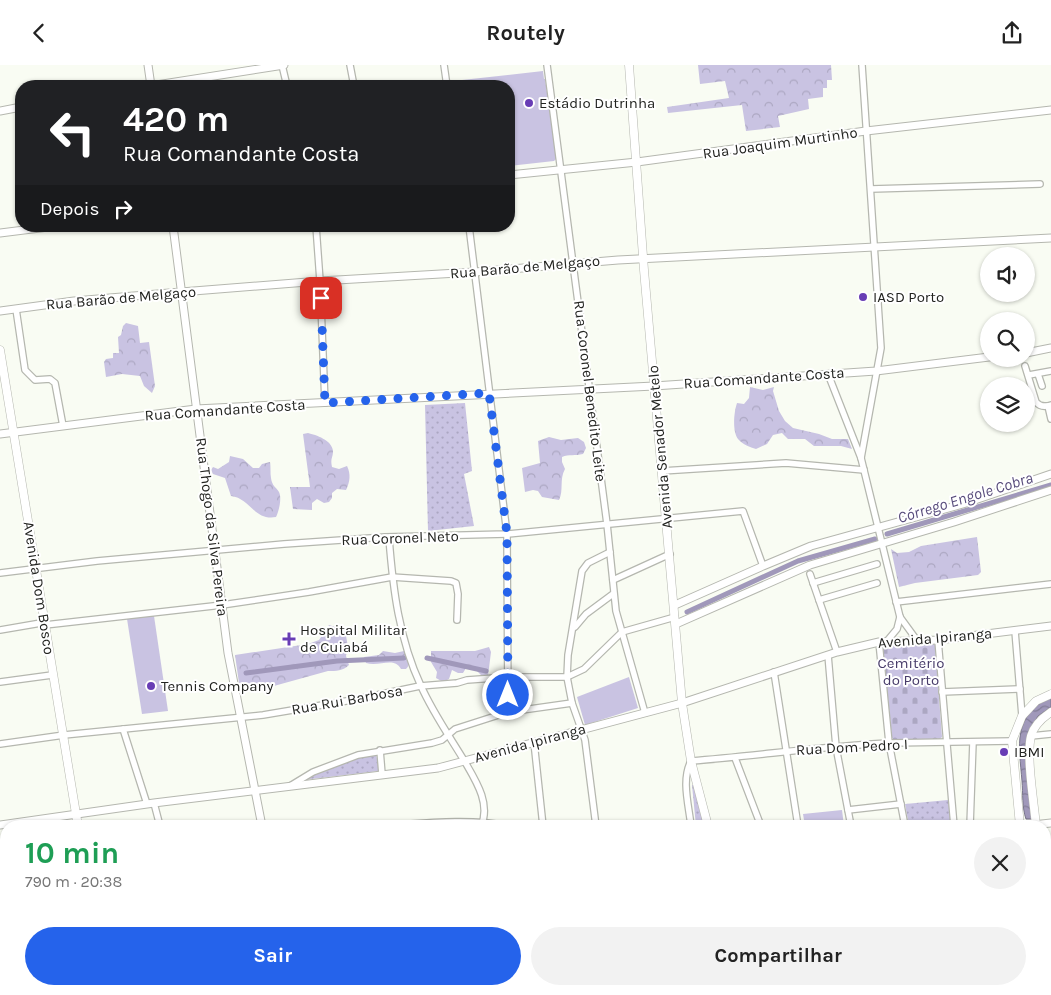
<!DOCTYPE html>
<html lang="pt">
<meta charset="utf-8">
<style>
:root{--surface:#fff;--page:#f2f2f2;--text:#222;--muted:#767676;--accent:#2563eb}
body{margin:0;font-family:Karla,sans-serif;background:var(--page);color:var(--text);height:100vh;display:flex;flex-direction:column;font-size:19px;white-space:nowrap}
*{box-sizing:border-box;margin:0}
p{font-size:16px;color:var(--muted)}
.icon{flex:none;width:28px;height:28px;fill:none;stroke:currentColor;stroke-width:2;stroke-linecap:round;stroke-linejoin:round}
.map{position:relative;flex:1;overflow:hidden}
.details{position:absolute;left:0px;top:755px;width:1051px;height:175px;display:flex;flex-direction:column;background:var(--surface);border-radius:20px 20px 0 0;box-shadow:0 1px 4px #0004}
.details>*{flex:none}
.guide{position:absolute;left:15px;top:15px;width:500px;height:152px;border-radius:20px;box-shadow:0 1px 4px #0004;background:#202124;color:#fff;overflow:hidden}
.controls{position:absolute;left:980px;top:182px;display:grid;gap:10px}
.controls a{display:grid;place-items:center;width:55px;height:55px;border-radius:50%;background:var(--surface);box-shadow:0 1px 4px #0004;font-size:25px}
.pin{position:absolute;display:grid;place-items:center;width:42px;height:42px;color:#fff;margin:-21px;border-radius:10px;box-shadow:0 2px 8px #0006}
.me{position:absolute;width:55px;margin:-28px;rotate:0deg;stroke-linejoin:round;filter:drop-shadow(0 0 4px #0008)}
.turn{display:flex;align-items:center;gap:18px;height:105px;padding:0 25px;font-size:22px}
.turn .icon{width:65px;height:65px;stroke-width:2.5}
.turn b{display:block;font-size:35px;line-height:42px}
.then{display:flex;align-items:center;height:48px;padding:0 25px;background:#0003;gap:10px;font-size:19px}
.round{display:grid;place-items:center;flex:none;width:52px;height:52px;border-radius:26px;background:var(--page)}
.summary{display:flex;align-items:center;justify-content:space-between;height:85px;padding:0 25px}
h1{font-size:30px;font-weight:700;line-height:38px;color:#1e9e55}
.button{display:flex;gap:10px;margin-top:auto;padding:10px 25px}
.button a{flex:1;height:58px;border-radius:30px;background:var(--accent);color:#fff;font-size:20px;font-weight:700;line-height:58px;text-align:center}
.button a+a{background:var(--page);color:var(--text)}
header{display:flex;justify-content:space-between;align-items:center;height:65px;padding:0 25px;background:var(--surface);font-size:22px;font-weight:700}
.map>svg:first-child{display:block}
.grass{fill:url(#grass-dots)}
.forest{fill:url(#forest-crowns)}
.cemetery{fill:url(#cemetery-stones)}
.pitch{fill:#c9c3e2}
.water{fill:url(#water-waves);stroke:#7a758c}
.lines{fill:none;stroke-linecap:round;stroke-linejoin:round}
.canal{stroke:#a098ba;stroke-width:5}
.minor-casing{stroke:#b5b7af;stroke-width:8}
.tertiary-casing{stroke:#b5b7af;stroke-width:9}
.secondary-casing{stroke:#b5b7af;stroke-width:9}
.minor{stroke:#fff;stroke-width:5.5}
.tertiary{stroke:#fff;stroke-width:7}
.secondary{stroke:#fff;stroke-width:8}
.route{stroke:#2563eb;stroke-width:9;stroke-dasharray:0 16.2}
.poi-dot{fill:#683db5;stroke:#fff;stroke-width:2}
.labels{text-anchor:middle;stroke-width:4;stroke-linejoin:round;paint-order:stroke}
.poi-label{font-size:15px;fill:#232421;stroke:#fff;text-anchor:start}
.street-label{font-size:15px;fill:#232421;stroke:#fff}
.park-label{font-size:15px;fill:#473b69;stroke:#fff}
.water-label{font-size:16px;font-style:italic;fill:#584c7c;stroke:#fff}
</style>
<header><svg class="icon" aria-label="back" viewBox="0 0 24 24"><path d="M15 5l-7 7 7 7"/></svg>Routely<svg class="icon" aria-label="share" viewBox="0 0 24 24"><path d="M12 15V3M7 8l5-5 5 5M5 13v7h14v-7"/></svg></header>
<div class="map">
<svg width="1051" height="930" viewBox="0 0 1051 930">
<defs>
<pattern id="grass-dots" width="8" height="8" patternUnits="userSpaceOnUse" patternTransform="scale(1.25)"><rect width="8" height="8" fill="#c9c3e2"/><path d="M2 2h.1M6 6h.1" fill="none" stroke="#aca7c2" stroke-width="1.8" stroke-linecap="round"/></pattern>
<pattern id="forest-crowns" width="20" height="18" patternUnits="userSpaceOnUse" patternTransform="scale(1.25)"><rect width="20" height="18" fill="#c9c3e2"/><path d="M2 6a3 3 0 1 1 6 0M12 15a3 3 0 1 1 6 0" fill="none" stroke="#aca7c2"/></pattern>
<pattern id="cemetery-stones" width="16" height="16" patternUnits="userSpaceOnUse" patternTransform="scale(1.25)"><rect width="16" height="16" fill="#c9c3e2"/><path d="M2 7V4a2 2 0 0 1 4 0v3zM10 15v-3a2 2 0 0 1 4 0v3z" fill="#aca7c2"/></pattern>
<pattern id="water-waves" width="16" height="10" patternUnits="userSpaceOnUse" patternTransform="scale(1.25)"><rect width="16" height="10" fill="#a098ba"/><path d="M0 5q4-4 8 0t8 0" fill="none" stroke="#827c97"/></pattern>
</defs>
<rect width="100%" height="100%" fill="#f9fcf3"/>
<g class="grass">
<path d="M465,338L472,406L464,409L474,461L428,466L425,340Z"/>
<path d="M376,688L379,706L303,715L360,691Z"/>
<path d="M692,720H694L704,761H696Z"/>
<path d="M948,735L952,761H909L905,739Z"/>
</g>
<g class="forest">
<path d="M698,0H831L832,15H827V23H823V32L808,34L809,44L778,51L780,62L746,66L742,40L668,48L667,42L729,33L725,16L700,19Z"/>
<path d="M126,258L138,261L140,278L149,277L155,321L152,328L144,321L140,311L122,309L106,312L104,297L106,294L113,293V288H119L118,272L121,270L123,261Z"/>
<path d="M750,322L763,325L774,322L773,326L779,346L785,356L793,363L819,369L832,374H848L852,384L841,381H814L805,374H788L782,368L773,370L767,379L756,384C750,382 743,380 738,374C732,366 734,347 737,338L744,339L749,333Z"/>
<path d="M308,368C316,370 332,375 333,386C333,393 330,393 332,402L339,404L347,401C351,409 350,417 346,425L337,424L332,428V433L329,437L324,438L317,434L312,438V445L293,444L290,422H310L303,369Z"/>
<path d="M549,372L561,375L578,373L584,377L586,383L583,389C575,391 569,389 562,392V397L565,404C559,415 564,425 559,435L542,432L538,426L533,425L525,427L522,403L540,398L538,376Z"/>
<path d="M230,391L243,394L253,403H259L262,399L270,397C271,403 270,408 271,413C272,421 276,422 279,427C282,433 279,446 276,452C254,456 250,433 231,431L225,413L213,409L211,405L213,402L218,404L229,397Z"/>
<path d="M977,472L981,507L978,510L915,518L899,522L891,484L897,488L909,487L921,481Z"/>
<path d="M329,560L345,565L348,582L346,591L349,600C343,606 336,606 328,606L263,624H257L254,621L239,618L235,590L308,579L319,575Z"/>
<path d="M489,582L491,587L488,611L483,612L476,605L466,603L463,608H458L452,605L449,614L443,617L436,613L437,607L431,597V586H475Z"/>
<path d="M383,586L395,588L404,586C406,592 412,599 406,604H401C394,591 380,602 366,598L364,592L379,590Z"/>
</g>
<path class="cemetery" d="M932,577L935,580L942,672L940,674L894,675L892,673L883,582L885,580Z"/>
<g class="pitch">
<path d="M543,6L544,14H545L557,93L554,96L509,101V21H454L453,16Z"/>
<path d="M154,551L168,646L142,649L127,554Z"/>
<path d="M629,612L638,643L585,660L577,632Z"/>
<path d="M842,745L844,761H805L803,749Z"/>
</g>
<path class="water" d="M1051,632V642L1038,651L1029,666L1032,754H1026C1022,743 1023,728 1022,716C1019,680 1012,651 1051,632Z"/>
<g class="lines">
<g class="canal">
<path d="M887,469L1051,420"/>
<path d="M687,547L798,496L875,474"/>
<path d="M427,593L486,606"/>
<path d="M246,608L337,596L404,593"/>
<path d="M303,924L324,930"/>
<path d="M193,930L232,924"/>
<path d="M1026,930L1027,924"/>
</g>
<defs>
<g id="minor">
<path d="M282,0L287,21"/>
<path d="M350,0L354,21"/>
<path d="M444,0L447,21"/>
<path d="M547,0L607,459L616,546L645,648"/>
<path d="M871,124L1040,119"/>
<path d="M316,161L320,216L325,338"/>
<path d="M469,161L507,469L508,647"/>
<path d="M16,244L25,305L35,315L50,314L55,318L63,361"/>
<path d="M1025,301L1036,337C1040,342 1045,342 1051,340"/>
<path d="M828,309L861,393L900,552L916,574"/>
<path d="M1038,309L1042,321"/>
<path d="M1029,310L1051,306"/>
<path d="M1048,341L1051,354"/>
<path d="M861,393L881,283L862,0"/>
<path d="M662,406L786,398L864,405"/>
<path d="M389,473C393,524 399,574 421,621C433,648 450,672 465,697C476,716 491,739 481,761"/>
<path d="M0,508L97,496L284,479L385,472L507,469L743,446L763,501"/>
<path d="M810,509L837,587"/>
<path d="M613,515L670,489"/>
<path d="M813,518L877,499"/>
<path d="M819,535L877,518"/>
<path d="M896,537L1051,519"/>
<path d="M575,562L586,549L613,529"/>
<path d="M0,565L41,558L45,560L222,540L309,527L392,512L451,516L456,518L458,529L457,555"/>
<path d="M1015,566L1022,651"/>
<path d="M938,575L954,761"/>
<path d="M887,576L897,564L900,552"/>
<path d="M879,577L889,678L905,761"/>
<path d="M828,590L836,682L851,761"/>
<path d="M774,607L798,761"/>
<path d="M0,617L52,610"/>
<path d="M942,627L1020,624"/>
<path d="M123,664L147,739"/>
<path d="M1031,671L1051,669"/>
<path d="M534,677L543,761"/>
<path d="M0,679L64,670L263,650L358,634L420,621L457,618L467,615L509,612H567L584,604L622,567L675,552"/>
<path d="M380,685L382,709"/>
<path d="M735,693L761,761"/>
<path d="M290,721L313,707L358,690L432,678L442,675L455,664L508,647L572,638"/>
<path d="M154,738L160,761"/>
<path d="M848,745L901,739"/>
<path d="M385,761C427,758 468,753 509,761"/>
<path d="M596,761L585,675L572,638L567,612L568,590L582,506L588,498L610,487"/>
<path d="M691,761C689,741 681,715 691,696C757,691 823,681 890,678C931,677 972,677 1012,676"/>
<path d="M970,761L973,677"/>
<path d="M1045,867L1051,868"/>
<path d="M0,922L6,921"/>
<path d="M475,924L477,930"/>
<path d="M530,924V930"/>
<path d="M611,924L612,930"/>
<path d="M709,924L710,930"/>
<path d="M786,924L789,930"/>
<path d="M825,924L826,930"/>
<path d="M878,924L879,930"/>
<path d="M932,924L933,930"/>
<path d="M984,924L986,930"/>
<path d="M558,930V924"/>
</g>
<g id="tertiary">
<path d="M148,0L151,21"/>
<path d="M150,21L284,0"/>
<path d="M0,46L21,42"/>
<path d="M509,110L637,97L866,66L1051,45"/>
<path d="M173,161L228,588L262,761"/>
<path d="M0,168L56,161"/>
<path d="M0,246L74,236L181,227L320,216L475,207L618,195L1051,173"/>
<path d="M1026,288L1051,283"/>
<path d="M0,369L196,344L654,321L876,306L989,292"/>
<path d="M675,540L763,501L811,481L963,439L1051,409"/>
<path d="M676,559L810,500L954,457L1051,425"/>
<path d="M0,760L154,738L438,703L682,638L837,587L879,577L938,575L1051,561"/>
<path d="M1023,761L1051,758"/>
<path d="M0,839H6"/>
<path d="M143,930L176,924"/>
<path d="M238,930L267,925"/>
</g>
<g id="secondary">
<path d="M629,0L644,205L682,638L691,696L708,761"/>
<path d="M0,285L78,761"/>
<path d="M1020,761L1012,676L1022,651L1036,636L1051,629"/>
<path d="M1036,761C1034,738 1026,691 1031,671C1034,660 1042,653 1051,647"/>
<path d="M104,924L105,930"/>
<path d="M267,924L272,930"/>
<path d="M327,924L349,930"/>
<path d="M750,924L751,930"/>
<path d="M257,927L264,930"/>
<path d="M289,928L299,930"/>
<path d="M1019,930L1020,924"/>
<path d="M1034,930L1036,924"/>
</g>
</defs>
<use href="#minor" class="minor-casing"/>
<use href="#tertiary" class="tertiary-casing"/>
<use href="#secondary" class="secondary-casing"/>
<use href="#minor" class="minor"/>
<use href="#tertiary" class="tertiary"/>
<use href="#secondary" class="secondary"/>
</g>
<g class="lines">
<path class="route" d="M321,233L325,338L489,328L507,469L508,630"/>
</g>
<g class="poi-dot">
<circle cx="529" cy="38" r="5"/>
<circle cx="863" cy="232" r="5"/>
<path d="M286.5 566.5h5v5h5v5h-5v5h-5v-5h-5v-5h5z"/>
<circle cx="151" cy="621" r="5"/>
<circle cx="1004" cy="687" r="5"/>
</g>
<g class="labels">
<g class="poi-label">
<text x="539" y="43">Estádio Dutrinha</text>
<text x="873" y="237">IASD Porto</text>
<text x="300" y="570">Hospital Militar<tspan x="300" dy="17">de Cuiabá</tspan></text>
<text x="161" y="626">Tennis Company</text>
<text x="1014" y="692">IBMI</text>
</g>
<g class="street-label">
<text transform="translate(780 78) rotate(-8)" y="5">Rua Joaquim Murtinho</text>
<text transform="translate(525 202) rotate(-5)" y="5">Rua Barão de Melgaço</text>
<text transform="translate(121 233) rotate(-5)" y="5">Rua Barão de Melgaço</text>
<text transform="translate(764 313) rotate(-4)" y="5">Rua Comandante Costa</text>
<text transform="translate(590 326) rotate(83)" y="5">Rua Coronel Benedito Leite</text>
<text transform="translate(225 345) rotate(-4)" y="5">Rua Comandante Costa</text>
<text transform="translate(660 382) rotate(-95)" y="5">Avenida Senador Metelo</text>
<text transform="translate(212 462) rotate(83)" y="5">Rua Thogo da Silva Pereira</text>
<text transform="translate(400 473) rotate(-2)" y="5">Rua Coronel Neto</text>
<text transform="translate(39 523) rotate(81)" y="5">Avenida Dom Bosco</text>
<text transform="translate(935 573) rotate(-5)" y="5">Avenida Ipiranga</text>
<text transform="translate(347 635) rotate(-10)" y="5">Rua Rui Barbosa</text>
<text transform="translate(530 678) rotate(-15)" y="5">Avenida Ipiranga</text>
<text transform="translate(852 682) rotate(-3)" y="5">Rua Dom Pedro I</text>
</g>
<g class="park-label">
<text x="911" y="603">Cemitério<tspan x="911" dy="17">do Porto</tspan></text>
</g>
<g class="water-label">
<text transform="translate(965 432) rotate(-17)" y="6">Córrego Engole Cobra</text>
</g>
</g>
</svg>
<div class="controls">
<a><svg class="icon" aria-label="sound" viewBox="0 0 24 24"><path d="M4 9h4l5-4v14l-5-4H4zM17 9q2 3 0 6"/></svg></a>
<a><svg class="icon" aria-label="search" viewBox="0 0 24 24"><circle cx="10" cy="10" r="6"/><path d="M15 15l6 6"/></svg></a>
<a><svg class="icon" aria-label="layers" viewBox="0 0 24 24"><path d="M12 4l9 5-9 5-9-5zM3 14l9 5 9-5"/></svg></a>
</div>
<div class="pin" style="left:321px;top:233px;background:#d93025"><svg class="icon" aria-label="arrive" viewBox="0 0 24 24"><path d="M6 21V4h12l-3 4 3 4H6"/></svg></div>
<svg class="me" style="left:508px;top:630px" viewBox="-20 -20 40 40"><circle r="17" fill="#2563eb" stroke="#fff" stroke-width="3"/><path d="M0-11L8 9 0 5-8 9z" fill="#fff"/></svg>
<div class="guide">
<div class="turn"><svg class="icon" aria-label="left" viewBox="0 0 24 24"><path d="M17 20v-9H6M10 6l-5 5 5 5"/></svg><div><b>420 m</b>Rua Comandante Costa</div></div>
<div class="then">Depois<svg class="icon" aria-label="right" viewBox="0 0 24 24"><path d="M7 20v-9h11M14 6l5 5-5 5"/></svg></div>
</div>
<section class="details">
<div class="summary"><div><h1>10 min</h1><p>790 m · 20:38</p></div><a class="round"><svg class="icon" aria-label="close" viewBox="0 0 24 24"><path d="M6 6l12 12M18 6L6 18"/></svg></a></div>
<div class="button"><a>Sair</a><a>Compartilhar</a></div>
</section>
</div>
